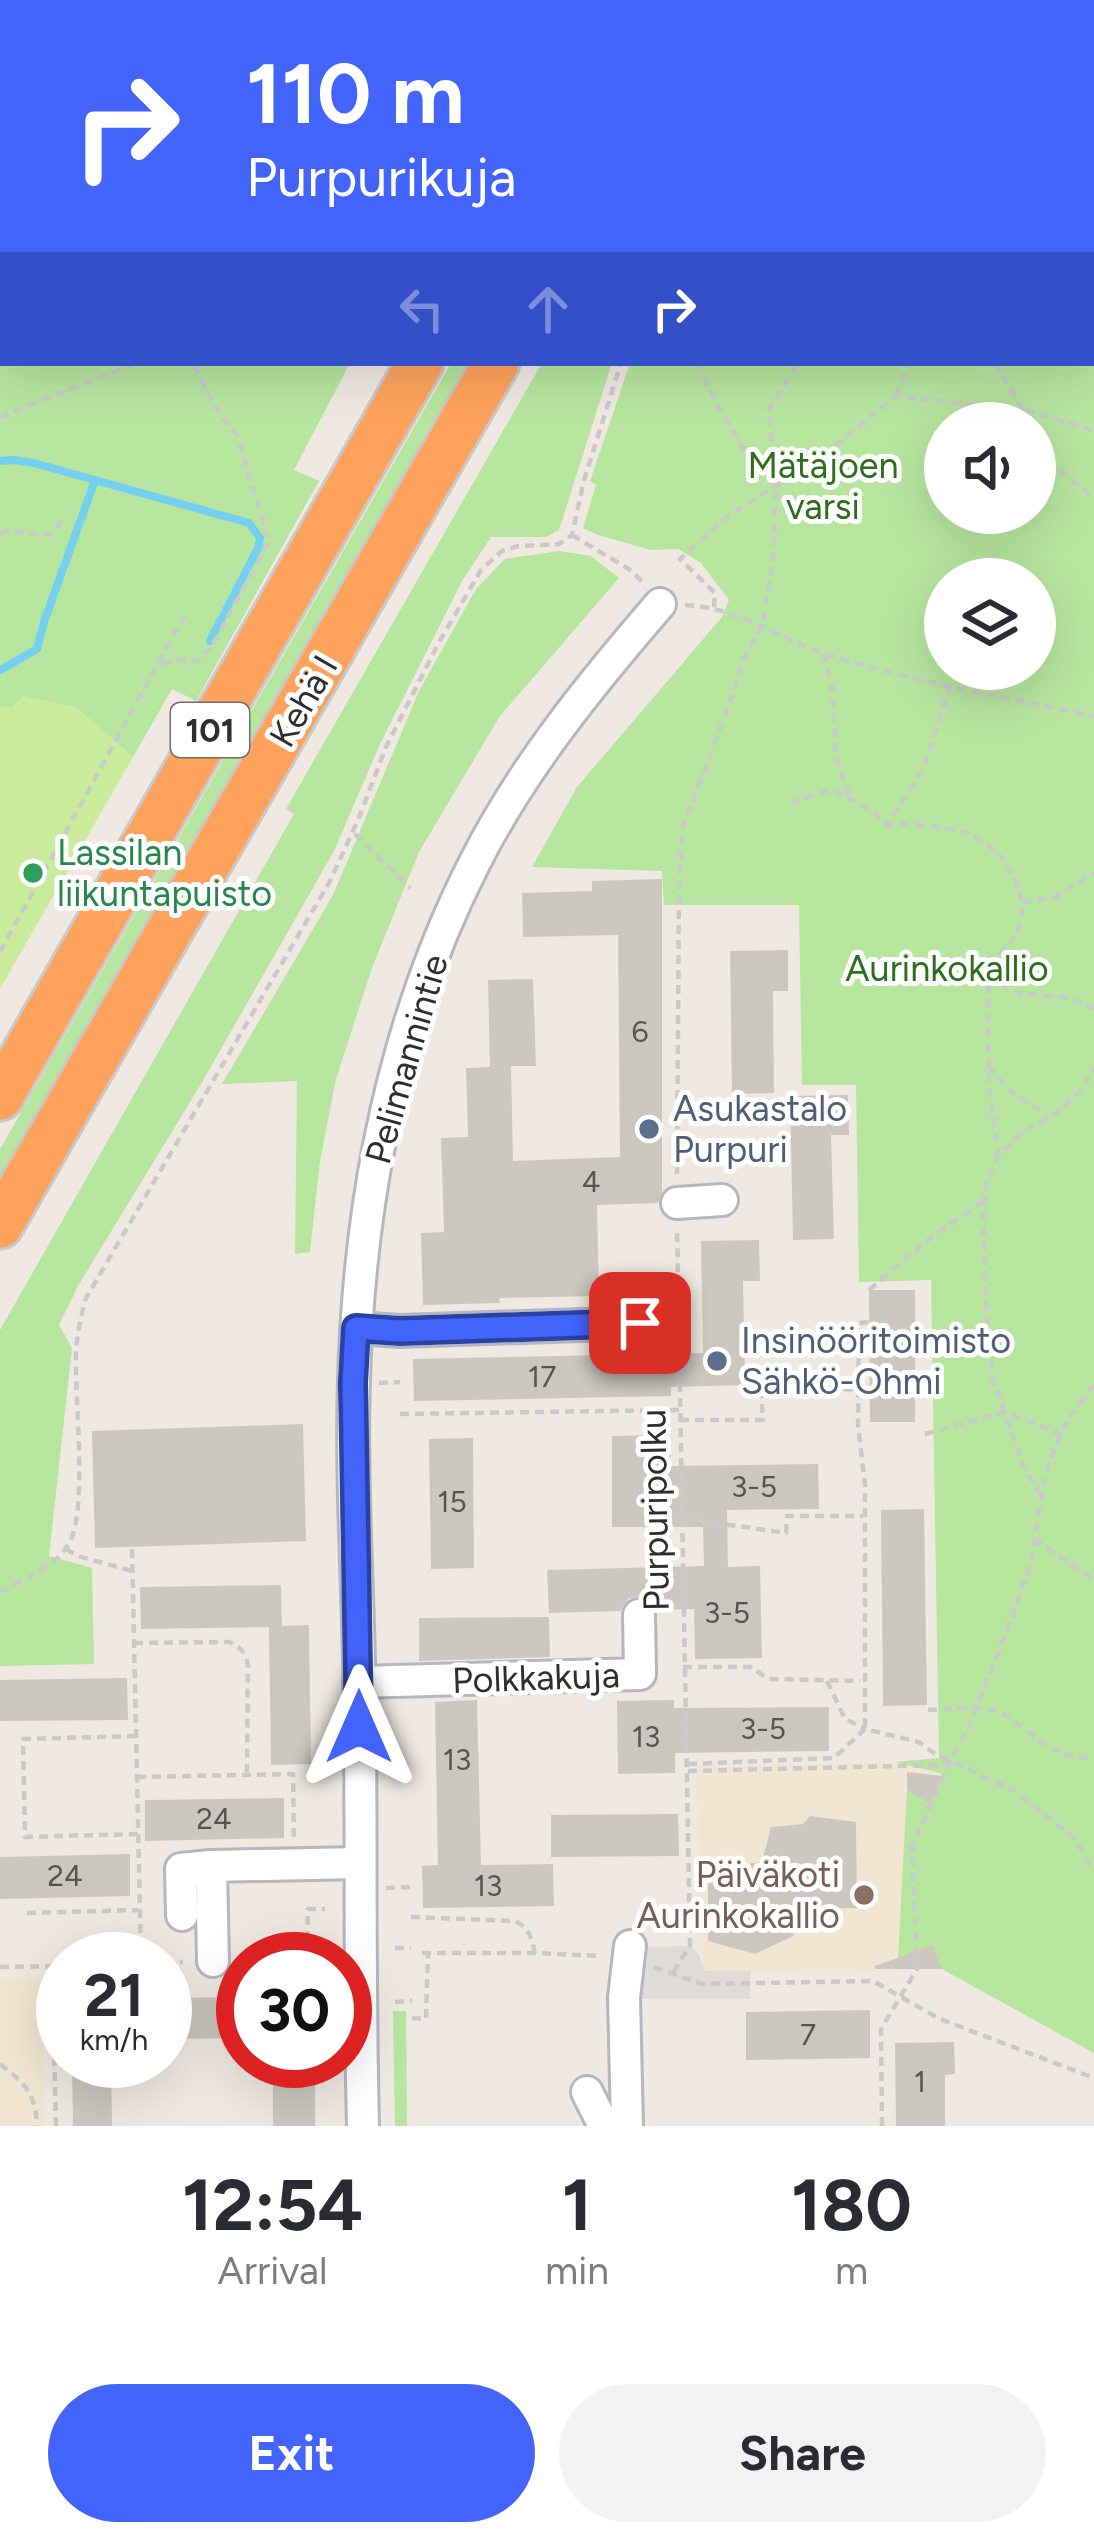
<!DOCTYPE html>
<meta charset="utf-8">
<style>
:root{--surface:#fff;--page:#f2f2f3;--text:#2b2b33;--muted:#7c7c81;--accent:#4264fb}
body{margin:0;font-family:Figtree,sans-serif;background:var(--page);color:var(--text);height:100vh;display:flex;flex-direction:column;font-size:45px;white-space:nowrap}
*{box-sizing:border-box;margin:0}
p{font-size:39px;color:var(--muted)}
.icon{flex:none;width:66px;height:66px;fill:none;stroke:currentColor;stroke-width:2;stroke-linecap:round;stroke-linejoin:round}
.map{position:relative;height:2126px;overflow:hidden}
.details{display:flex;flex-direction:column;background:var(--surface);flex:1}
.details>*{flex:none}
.banner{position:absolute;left:0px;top:0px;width:1095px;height:366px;box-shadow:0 12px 48px #0002;background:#4264fb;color:#fff;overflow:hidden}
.tools{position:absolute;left:924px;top:402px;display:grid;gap:24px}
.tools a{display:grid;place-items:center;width:132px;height:132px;border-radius:50%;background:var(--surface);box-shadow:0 12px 48px #0002;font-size:60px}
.speed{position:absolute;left:36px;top:1932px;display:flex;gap:24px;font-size:60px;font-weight:700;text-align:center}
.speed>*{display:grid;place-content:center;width:156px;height:156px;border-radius:50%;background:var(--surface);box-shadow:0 12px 48px #0002;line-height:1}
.speed small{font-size:30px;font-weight:400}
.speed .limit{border:18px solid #d22;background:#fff;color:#111}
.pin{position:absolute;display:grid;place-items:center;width:102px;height:102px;color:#fff;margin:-51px;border-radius:24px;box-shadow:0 6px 18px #0006}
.me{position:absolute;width:132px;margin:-66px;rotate:0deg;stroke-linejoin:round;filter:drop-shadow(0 0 9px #0008)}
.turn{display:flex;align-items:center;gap:42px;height:252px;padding:0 48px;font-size:54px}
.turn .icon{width:156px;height:156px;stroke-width:2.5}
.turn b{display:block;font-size:84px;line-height:102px}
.lanes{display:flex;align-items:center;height:114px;padding:0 48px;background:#0003;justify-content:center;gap:60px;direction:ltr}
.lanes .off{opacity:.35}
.eta{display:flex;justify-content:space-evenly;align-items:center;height:204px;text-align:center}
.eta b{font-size:72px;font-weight:700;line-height:84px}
.action{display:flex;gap:24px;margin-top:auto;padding:24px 48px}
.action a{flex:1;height:138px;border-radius:72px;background:var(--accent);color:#fff;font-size:48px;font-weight:700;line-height:138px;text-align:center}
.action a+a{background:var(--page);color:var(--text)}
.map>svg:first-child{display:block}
.education{fill:#f0e6d1}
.green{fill:#b6e59e;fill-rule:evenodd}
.pitch{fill:#c9ec9a}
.plaza{fill:#dfdcd8}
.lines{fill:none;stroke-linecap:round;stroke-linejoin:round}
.stream{stroke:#75cff0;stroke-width:8}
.river{stroke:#75cff0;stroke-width:45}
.building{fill:#cbc7bf}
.minor-casing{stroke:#b4b7c1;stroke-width:36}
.highway-casing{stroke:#c9c9c9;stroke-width:51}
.path{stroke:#c9c9c9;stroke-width:4.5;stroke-dasharray:9 6;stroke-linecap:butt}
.minor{stroke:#fff;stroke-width:30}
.highway{stroke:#ffa35c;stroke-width:45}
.route-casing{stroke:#2b41a3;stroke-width:30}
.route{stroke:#4264fb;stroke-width:21}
.leisure-dot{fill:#2e9e5b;stroke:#fff;stroke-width:4.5}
.service-dot{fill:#5c6f8a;stroke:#fff;stroke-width:4.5}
.education-dot{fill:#8d6e63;stroke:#fff;stroke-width:4.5}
.labels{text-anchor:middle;stroke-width:10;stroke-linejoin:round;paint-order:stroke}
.number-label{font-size:30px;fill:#555452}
.shield{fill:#fff;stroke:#6d6d6d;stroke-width:3}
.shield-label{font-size:33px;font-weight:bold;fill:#2e2e2e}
.park-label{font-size:36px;fill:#2c6e1b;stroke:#fff}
.street-label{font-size:36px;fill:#2e2e2e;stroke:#fff}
.leisure-label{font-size:36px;fill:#27864d;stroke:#fff;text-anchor:start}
.service-label{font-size:36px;fill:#4e5e75;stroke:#fff;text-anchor:start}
.education-label{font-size:36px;fill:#785e54;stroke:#fff;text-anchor:end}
</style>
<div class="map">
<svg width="1094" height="2126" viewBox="0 0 1094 2126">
<rect width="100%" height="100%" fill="#efe9e1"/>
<g class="education">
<path d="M895,1762L945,1773L1094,2053L942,1969L704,1972L696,1767Z"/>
<path d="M0,1978H43L44,2126H0Z"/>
</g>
<g class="green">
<path d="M0,0H543L542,3H3V363H350L294,470L319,481L196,701L172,689L133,757L78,709L23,696L13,707L0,708Z"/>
<path d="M884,0H1094V2053L942,1969L933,1945L898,1958L907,1790L931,1803L944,1774L895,1762L939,1758L931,1280L859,1282L856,1085H802L799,905H664L662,871L532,867L577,787L722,617L729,600L701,563L678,549L651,550L598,535L583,528L596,485L590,481L630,363H1092V3H881ZM945,423H1035V513H945ZM945,579H1035V669H945Z"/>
<path d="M451,363H469L0,1181V1149Z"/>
<path d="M542,363H612L559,530L546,537H491L462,581L380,744L334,851L201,1084L78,1286L59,1325L72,1348L49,1556L92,1568L94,1664L0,1666V1330L294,814L286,809Z"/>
<path d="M559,551L591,556L619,578L500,716L419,852L372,968L336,1079L320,1161L310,1252L295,1254L297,1081L222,1084L333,895L419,691L476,589L505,559Z"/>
<path d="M393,2011H406L407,2126H395Z"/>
</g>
<path class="pitch" d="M23,696L76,707L133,757L0,989V708L13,707Z"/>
<path class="plaza" d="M690,1946L699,1955L705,1971H750V1999H634L616,1947Z"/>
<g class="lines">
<g class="stream">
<path d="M0,461L13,460L34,463L249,523L260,538L258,548L210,641"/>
<path d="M0,670L37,649L44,622L95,480"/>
</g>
<path class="river" d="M1069,0L1074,3"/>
</g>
<g class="building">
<path d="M662,879V1192L658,1203L597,1205L599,1296L499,1298L500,1303L423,1305L421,1233L444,1232L441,1138L468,1137L466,1068L490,1067L488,980L533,979L536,1066H511L513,1161L620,1157L618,935L523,937L522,893L592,891V881Z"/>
<path d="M788,950V991H773L774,1093L732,1094L730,951Z"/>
<path d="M848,1095L849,1135H831L834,1239L793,1240L790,1096Z"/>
<path d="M759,1240L760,1281H743L745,1385L671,1387V1396L414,1401L413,1359L703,1353L701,1241Z"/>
<path d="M869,1290H915V1422H870Z"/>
<path d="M303,1424L306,1541L95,1548L92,1431Z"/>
<path d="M669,1435L670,1466L818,1464L819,1509L727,1510L728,1567L760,1566L762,1658L695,1659L694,1609L657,1610L649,1599L640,1596L628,1599L620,1611L549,1613L547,1570L704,1566L703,1527H612V1436Z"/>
<path d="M473,1438L474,1568L431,1569L429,1439Z"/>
<path d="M924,1509L927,1705L883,1706L881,1510Z"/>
<path d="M281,1585L282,1626L309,1625L311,1764L271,1765L269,1627L141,1629L140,1587Z"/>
<path d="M549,1617L550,1657L419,1661V1618Z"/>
<path d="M127,1678L128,1720L0,1721V1680Z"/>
<path d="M477,1700L481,1865L553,1864L554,1906L423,1908L422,1866L438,1865L435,1702Z"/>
<path d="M674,1700V1708L829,1707V1751L675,1753V1773L618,1774L617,1701Z"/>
<path d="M907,1772L943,1776L931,1804L907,1790Z"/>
<path d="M284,1798V1838L145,1841V1800Z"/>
<path d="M678,1814L679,1856L551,1857V1815Z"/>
<path d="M810,1816L856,1822L857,1908H801L793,1936L755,1954L708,1941V1869L762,1862L771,1827L803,1824Z"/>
<path d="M130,1854V1896L0,1899V1857Z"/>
<path d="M933,1945L942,1969H875V1966Z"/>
<path d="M243,1997V2038L165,2039V1998Z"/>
<path d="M870,2010V2058L746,2060V2012Z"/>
<path d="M954,2042L955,2074L945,2075V2126H896L895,2043Z"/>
<path d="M72,2061H111L112,2126H73Z"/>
<rect x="273" y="2061" width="42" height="65"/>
</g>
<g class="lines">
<defs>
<g id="minor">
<path d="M677,1203L722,1200"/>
<path d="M356,1328L400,1331L640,1323"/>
<path d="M359,1682L640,1674L639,1615"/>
<path d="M182,1915L181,1869L211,1866"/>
<path d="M213,1961L211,1866L359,1863"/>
<path d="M587,2092L604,2126"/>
<path d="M363,2126C359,1971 362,1817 359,1662C357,1568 351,1474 354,1380C359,1201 393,1022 475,862C523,767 591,684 660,604"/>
<path d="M627,2126L624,1997L630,1946"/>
</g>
<g id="highway">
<path d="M623,3L625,0"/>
<path d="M697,3L699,0"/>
<path d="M0,1097L420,363"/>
<path d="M0,1225L496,363"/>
</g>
</defs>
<use href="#minor" class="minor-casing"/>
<use href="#highway" class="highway-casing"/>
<g class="path">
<path d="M259,0L260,3"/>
<path d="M874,0L878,3"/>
<path d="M383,3L387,0"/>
<path d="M0,104L3,103"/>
<path d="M0,161L3,160"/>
<path d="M1092,167L1094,169"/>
<path d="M1092,314L1094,315"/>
<path d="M1092,356L1094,364"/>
<path d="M698,363L718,407L754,466L776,485"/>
<path d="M995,363L1030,423"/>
<path d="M896,396L909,363"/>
<path d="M0,417L136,363"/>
<path d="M1035,433L1053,465L1094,498"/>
<path d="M0,533L5,531L51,535L65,517"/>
<path d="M572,535L632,571L642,582"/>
<path d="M685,605C743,608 779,640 832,656C917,682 1007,698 1094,716"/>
<path d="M714,607L715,593L680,559L721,521L825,454L896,396L1033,412L1094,431"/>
<path d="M824,654L832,688L836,758L850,799"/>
<path d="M163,664L176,659L197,662L212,646L269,541L237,436L218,411L192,363"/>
<path d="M950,685L923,770L888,823C914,824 946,826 971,835C1021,855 1046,935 988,959L989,1081L998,1156"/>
<path d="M791,803L829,790C851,799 878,811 892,830"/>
<path d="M355,834L410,888"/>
<path d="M1023,903L1055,897L1094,873"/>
<path d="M0,952L185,614"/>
<path d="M988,976L1018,993L1064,997L1094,1008"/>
<path d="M988,1066L1009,1090L1048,1116"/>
<path d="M677,1174L679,884L682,829L735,689L741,663L762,626L773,560L776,485L769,409L798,363"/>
<path d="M869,1290L934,1235L984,1201"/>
<path d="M379,1383L400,1382"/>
<path d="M400,1414L680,1410"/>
<path d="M680,1420H763L761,1391L791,1388L870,1390"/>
<path d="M925,1434L1004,1412L1061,1434"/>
<path d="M1041,1495L1024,1467L993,1379L987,1319L983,1211L987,1181L998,1156L1020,1135L1057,1112L1084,1087L1094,1067"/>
<path d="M682,1518L786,1533L787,1516H863"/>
<path d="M1034,1539L1094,1580"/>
<path d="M66,1549L78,1556L132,1571"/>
<path d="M132,1549L141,1959"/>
<path d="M0,1592C23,1580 54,1568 68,1545C89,1513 74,1395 76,1353C77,1334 81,1316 86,1298L330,881L358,820L386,747L438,644L481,570L502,551L518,546L559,544L572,535L584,480L621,363"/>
<path d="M134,1643L229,1642C241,1647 246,1653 248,1666L247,1772"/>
<path d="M683,1667H750L769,1679L860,1681"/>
<path d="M827,1681L845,1719L865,1729"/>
<path d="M928,1710C951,1709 981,1703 1003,1714C1033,1731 1054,1763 1094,1757"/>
<path d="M865,1727V1485L858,1425L859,1323L869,1322"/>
<path d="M136,1736L23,1739L25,1837L138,1834"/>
<path d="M688,1764L834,1758L865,1729L919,1742L932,1752L1015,1791L1074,1838L1094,1871"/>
<path d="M688,1771L940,1765L951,1759"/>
<path d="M137,1777L293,1774L294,1840"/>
<path d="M386,1888L410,1887"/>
<path d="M27,1913L139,1910"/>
<path d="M411,1917L515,1921C530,1928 531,1937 535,1953"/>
<path d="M395,1948H411"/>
<path d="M422,1953H535L602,1956"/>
<path d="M307,1955L308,1909H325"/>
<path d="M243,1959L319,1955"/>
<path d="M165,1963L183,1962"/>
<path d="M0,1967L63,1966"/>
<path d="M52,1967L56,2126"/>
<path d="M654,1967L702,1984L873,1981L940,2019L1094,2078"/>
<path d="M673,1972L690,1946L677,1227"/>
<path d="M395,2002L412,2001"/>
<path d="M412,2018L426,2019L428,1955"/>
<path d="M0,2064C25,2084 36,2093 37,2126"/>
<path d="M882,2126L881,2029L917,1969L912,1846L951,1759L970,1725L1012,1617L1031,1562L1045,1477L1053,1453L1066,1424L1094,1384"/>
</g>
<use href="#minor" class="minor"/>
<use href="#highway" class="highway"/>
</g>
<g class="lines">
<defs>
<path id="route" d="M359,1727L353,1383L356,1328L400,1331L640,1323"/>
</defs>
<use href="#route" class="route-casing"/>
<use href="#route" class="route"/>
</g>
<circle class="leisure-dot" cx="33" cy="873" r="12"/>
<g class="service-dot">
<circle cx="649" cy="1129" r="12"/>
<circle cx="717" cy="1361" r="12"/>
</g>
<circle class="education-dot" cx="864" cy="1895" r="12"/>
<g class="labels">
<g class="number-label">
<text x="640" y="1042">6</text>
<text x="591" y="1192">4</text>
<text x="542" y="1387">17</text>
<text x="754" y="1497">3-5</text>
<text x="452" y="1512">15</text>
<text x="727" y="1623">3-5</text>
<text x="763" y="1739">3-5</text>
<text x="646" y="1747">13</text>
<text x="457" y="1770">13</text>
<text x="214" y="1829">24</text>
<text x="65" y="1886">24</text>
<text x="488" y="1896">13</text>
<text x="808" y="2045">7</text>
<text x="920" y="2092">1</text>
</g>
<rect class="shield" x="171" y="703" width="78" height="54" rx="9"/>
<g class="shield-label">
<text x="210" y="742">101</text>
</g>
<g class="park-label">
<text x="823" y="478">Mätäjoen<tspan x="823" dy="41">varsi</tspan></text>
<text x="947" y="981">Aurinkokallio</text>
</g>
<g class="street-label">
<text transform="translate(303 701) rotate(-60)" y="13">Kehä I</text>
<text transform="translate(406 1059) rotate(-74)" y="13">Pelimannintie</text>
<text transform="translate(654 1510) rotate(-91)" y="13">Purpuripolku</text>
<text transform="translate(536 1677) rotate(-2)" y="13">Polkkakuja</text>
</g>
<g class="leisure-label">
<text x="57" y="865">Lassilan<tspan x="57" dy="41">liikuntapuisto</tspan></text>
</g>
<g class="service-label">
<text x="673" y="1121">Asukastalo<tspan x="673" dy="41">Purpuri</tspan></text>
<text x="741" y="1353">Insinööritoimisto<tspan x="741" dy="41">Sähkö-Ohmi</tspan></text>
</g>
<g class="education-label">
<text x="840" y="1887">Päiväkoti<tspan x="840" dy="41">Aurinkokallio</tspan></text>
</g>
</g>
</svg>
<div class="tools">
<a><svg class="icon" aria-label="sound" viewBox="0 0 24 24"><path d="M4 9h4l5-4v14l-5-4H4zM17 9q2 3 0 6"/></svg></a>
<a><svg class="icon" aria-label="layers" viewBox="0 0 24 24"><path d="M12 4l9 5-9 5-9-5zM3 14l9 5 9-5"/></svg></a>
</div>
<div class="speed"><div>21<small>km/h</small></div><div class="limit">30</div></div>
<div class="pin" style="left:640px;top:1323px;background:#d93025"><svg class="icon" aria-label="arrive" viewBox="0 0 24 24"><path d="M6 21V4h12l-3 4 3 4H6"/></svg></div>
<svg class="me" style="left:359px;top:1727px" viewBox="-20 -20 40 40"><path d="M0-17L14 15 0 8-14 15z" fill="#4264fb" stroke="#fff" stroke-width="4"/></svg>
<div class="banner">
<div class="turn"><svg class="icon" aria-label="right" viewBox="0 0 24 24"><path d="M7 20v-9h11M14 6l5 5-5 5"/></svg><div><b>110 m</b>Purpurikuja</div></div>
<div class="lanes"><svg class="icon off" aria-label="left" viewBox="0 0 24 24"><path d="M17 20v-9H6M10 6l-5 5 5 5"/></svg><svg class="icon off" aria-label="ahead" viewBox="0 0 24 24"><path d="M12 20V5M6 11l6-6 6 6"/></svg><svg class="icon" aria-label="right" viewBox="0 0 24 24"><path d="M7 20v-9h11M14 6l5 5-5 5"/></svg></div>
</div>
</div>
<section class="details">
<div class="eta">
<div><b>12:54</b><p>Arrival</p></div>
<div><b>1</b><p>min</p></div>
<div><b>180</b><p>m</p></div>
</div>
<div class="action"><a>Exit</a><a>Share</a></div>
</section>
